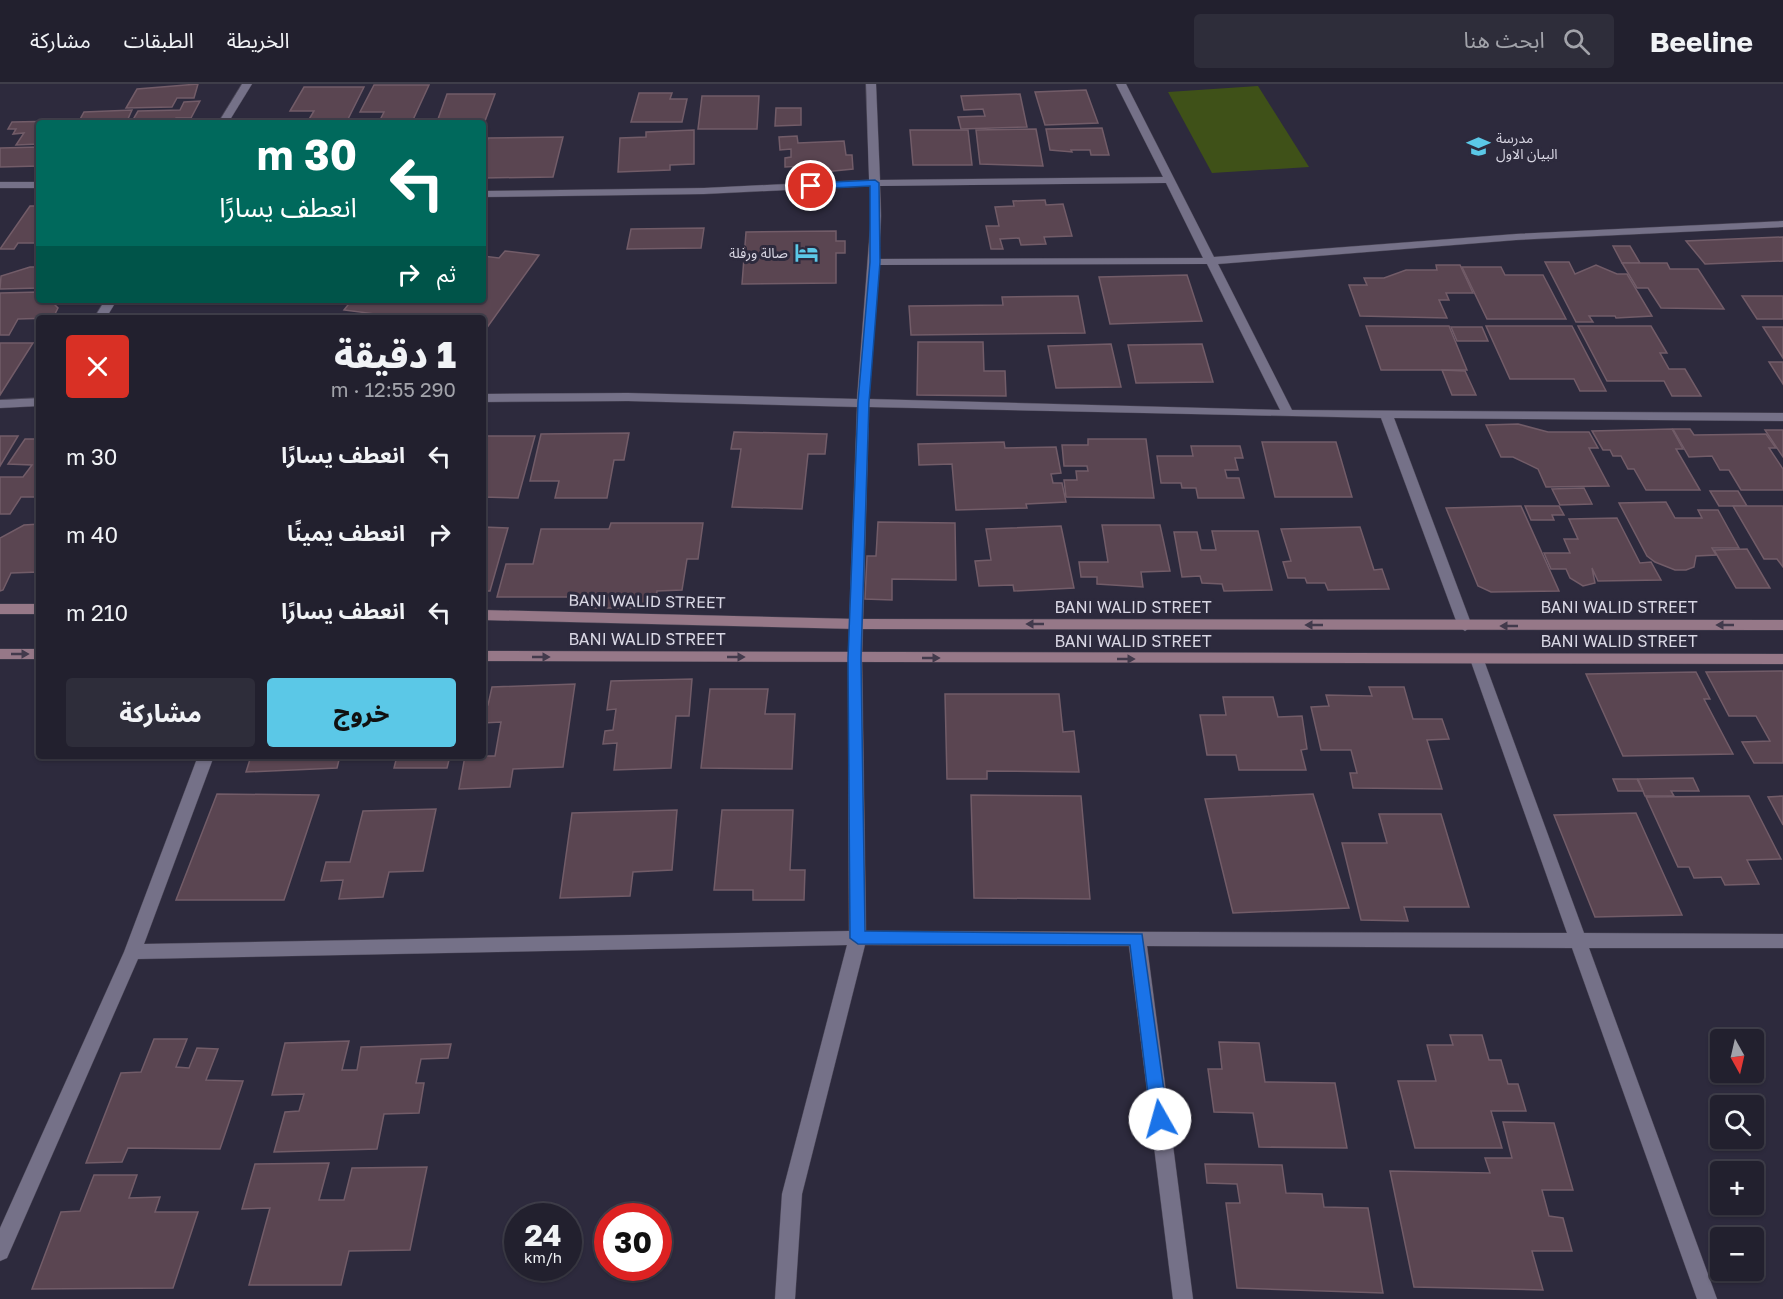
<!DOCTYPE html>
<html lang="ar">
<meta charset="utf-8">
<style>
:root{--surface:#22202e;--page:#2e2d3a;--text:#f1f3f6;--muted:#a2a3aa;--line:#3f3e4a;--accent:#5bc8e7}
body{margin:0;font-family:"Golos Text","Noto Sans Arabic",sans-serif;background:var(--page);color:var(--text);direction:rtl;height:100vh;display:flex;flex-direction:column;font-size:22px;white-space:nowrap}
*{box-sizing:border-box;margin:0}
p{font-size:20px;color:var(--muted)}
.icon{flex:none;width:33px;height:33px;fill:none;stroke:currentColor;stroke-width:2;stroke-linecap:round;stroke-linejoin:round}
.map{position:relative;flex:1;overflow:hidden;direction:ltr}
.drawer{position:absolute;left:36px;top:231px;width:450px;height:444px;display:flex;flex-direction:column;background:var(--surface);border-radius:6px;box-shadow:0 2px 4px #0004,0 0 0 2px var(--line);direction:rtl}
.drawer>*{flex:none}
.banner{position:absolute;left:36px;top:36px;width:450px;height:183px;border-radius:6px;box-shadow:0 2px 4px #0004,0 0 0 2px var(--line);direction:rtl;background:#00695c;color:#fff;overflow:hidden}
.needle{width:39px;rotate:172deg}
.fabs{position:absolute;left:1710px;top:945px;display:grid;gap:12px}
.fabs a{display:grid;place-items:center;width:54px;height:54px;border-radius:6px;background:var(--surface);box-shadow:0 2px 4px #0004,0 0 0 2px var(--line);font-size:30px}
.speed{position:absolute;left:504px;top:1119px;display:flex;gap:12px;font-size:30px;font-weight:700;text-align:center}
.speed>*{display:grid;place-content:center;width:78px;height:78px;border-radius:50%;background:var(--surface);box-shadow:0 2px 4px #0004,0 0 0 2px var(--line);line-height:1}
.speed small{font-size:15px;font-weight:400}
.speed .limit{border:9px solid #d22;background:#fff;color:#111}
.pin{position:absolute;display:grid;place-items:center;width:51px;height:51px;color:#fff;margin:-26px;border:3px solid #fff;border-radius:50%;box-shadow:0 2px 6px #0007}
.me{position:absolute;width:66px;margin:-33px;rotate:353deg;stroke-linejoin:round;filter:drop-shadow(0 0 4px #0008)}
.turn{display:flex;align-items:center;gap:21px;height:126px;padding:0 30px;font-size:27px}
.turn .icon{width:78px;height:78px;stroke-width:2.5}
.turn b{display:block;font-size:42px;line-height:51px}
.then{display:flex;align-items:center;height:57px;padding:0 30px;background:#0003;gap:12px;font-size:22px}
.round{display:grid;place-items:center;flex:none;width:63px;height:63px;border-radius:6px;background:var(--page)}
.overview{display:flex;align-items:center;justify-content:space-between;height:102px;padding:0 30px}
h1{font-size:36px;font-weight:800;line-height:45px}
.action{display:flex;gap:12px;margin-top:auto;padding:12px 30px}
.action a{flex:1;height:69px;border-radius:6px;background:var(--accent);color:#111;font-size:24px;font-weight:800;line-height:69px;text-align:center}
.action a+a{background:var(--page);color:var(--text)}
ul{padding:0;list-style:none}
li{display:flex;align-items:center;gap:18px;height:78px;padding:0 30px}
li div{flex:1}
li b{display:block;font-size:22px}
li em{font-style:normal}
header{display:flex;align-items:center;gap:36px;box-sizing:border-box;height:84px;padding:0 30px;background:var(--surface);border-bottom:2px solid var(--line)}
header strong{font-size:28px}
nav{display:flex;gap:33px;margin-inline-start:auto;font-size:21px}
.search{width:420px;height:54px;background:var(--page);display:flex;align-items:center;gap:15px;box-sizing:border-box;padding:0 21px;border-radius:6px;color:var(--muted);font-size:22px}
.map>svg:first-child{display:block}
.green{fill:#3f5118}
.building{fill:#5a4551;stroke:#725c68;stroke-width:1.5}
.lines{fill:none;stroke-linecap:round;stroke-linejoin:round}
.street-casing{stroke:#494555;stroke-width:1}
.secondary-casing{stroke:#494555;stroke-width:1}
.street{fill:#757188;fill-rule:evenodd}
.secondary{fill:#967888;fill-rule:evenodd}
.oneway{fill:#423a4c}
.route{fill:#1a73e8;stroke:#114b97;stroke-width:1.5}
.labels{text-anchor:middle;stroke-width:6;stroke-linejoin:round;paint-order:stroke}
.far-poi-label{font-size:14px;fill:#d9d7e4;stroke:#2d2a3d;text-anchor:start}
.street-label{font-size:16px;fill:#d9d7e4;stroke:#2d2a3d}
</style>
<header>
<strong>Beeline</strong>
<div class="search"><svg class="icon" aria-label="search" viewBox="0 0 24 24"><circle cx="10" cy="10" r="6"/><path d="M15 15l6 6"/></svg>ابحث هنا</div>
<nav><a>الخريطة</a><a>الطبقات</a><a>مشاركة</a></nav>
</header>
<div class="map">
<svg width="1783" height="1215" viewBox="0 0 1783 1215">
<rect width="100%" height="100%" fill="#2d2a3d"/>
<path class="green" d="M1258,2L1309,83L1212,89L1168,8Z"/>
<g class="building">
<path d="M198,0L194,14H177L172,23L126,24L137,5Z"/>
<path d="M374,1H429L412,38H379L384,28H360Z"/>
<path d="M304,3H364L347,37H308L314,27H290Z"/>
<path d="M1086,6L1098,39L1045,41L1035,8Z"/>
<path d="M639,9H672L670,15H687L682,38H631Z"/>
<path d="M447,10H495L485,37L437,38Z"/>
<path d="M1020,10L1027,43L961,45L958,33L985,32L983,25L964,26L961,12Z"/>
<path d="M702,12H759L757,45H698Z"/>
<path d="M200,17L191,34H176L174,39H131L138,27L180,26L184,18Z"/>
<path d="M776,24H801V41L775,42Z"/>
<path d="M132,26L127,37L78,39L84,28Z"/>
<path d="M61,37L60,39H39V60L16,61L24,49L13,50L16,45H8L12,38Z"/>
<path d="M1102,44L1109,71H1091L1090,66H1071L1072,68L1050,66L1046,45Z"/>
<path d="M1036,45L1043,82L980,80L976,46Z"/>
<path d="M694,46V80L670,81V86L618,88L620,54L646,53V48Z"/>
<path d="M910,46H968L972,81H913Z"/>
<path d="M797,52L798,59L844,57L846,71H852L853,85L824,88L823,81L785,83V74L791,73V65L780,66L779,53Z"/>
<path d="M563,53L553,93L483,94V73L488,54Z"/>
<path d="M39,63V82L0,83V64Z"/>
<path d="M1045,116L1046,121L1063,120L1072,152L1044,153L1046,160L1021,161L1019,154L1000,155L1003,165H991L986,142H999L995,123L1014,122L1013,117Z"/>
<path d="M30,122H39V159H18L14,165H0Z"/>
<path d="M704,144L701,164L627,165L631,145Z"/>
<path d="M836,147V157H845V169H836V199L742,200L746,148Z"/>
<path d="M1783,153V177L1705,180L1686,157Z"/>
<path d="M1613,162H1630L1640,179H1622Z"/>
<path d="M505,167L539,171L486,245H483V234H406L344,226L352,216H483V172L499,174Z"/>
<path d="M1545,178H1569L1575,190L1596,181L1617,190H1627L1652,232L1616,234L1615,232H1589L1593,238H1576Z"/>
<path d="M1622,179H1667L1670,185H1698L1724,225L1661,224L1648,204H1637Z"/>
<path d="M1436,181H1460L1473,209H1446L1449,216H1439L1447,234L1360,232L1349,201H1367L1364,194H1384L1406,186H1437Z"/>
<path d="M30,183H39V204L0,205L1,192Z"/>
<path d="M1462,183H1501L1505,191H1543L1566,235H1487Z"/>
<path d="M1187,191L1202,237L1110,240L1099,193Z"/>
<path d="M39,208V216H50L58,224L53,234L18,235L9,251H0V209Z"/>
<path d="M1078,212L1085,249L911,251L909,222L1003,221L1002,213Z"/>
<path d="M1742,212H1783V235H1757Z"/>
<path d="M1366,242H1449L1467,286H1381Z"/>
<path d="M1486,242H1572L1606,307H1580L1574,295H1510Z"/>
<path d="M1578,242H1651L1667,269H1660L1669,285H1685L1701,312H1672L1664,297H1607Z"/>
<path d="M1451,243H1482L1488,257H1457Z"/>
<path d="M1763,243H1783V274Z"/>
<path d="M918,258H983L984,287H1005L1006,312L917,311Z"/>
<path d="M0,259H33L0,311Z"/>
<path d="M1111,260L1121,303L1056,304L1048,262Z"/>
<path d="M1202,260L1213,298L1136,299L1128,261Z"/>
<path d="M1769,278H1783V300Z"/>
<path d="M1442,286L1465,287L1476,311H1452Z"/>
<path d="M1518,340L1548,348H1589L1598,364H1589L1609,402L1546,403L1538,385L1513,373H1501L1486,341Z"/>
<path d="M1672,345L1683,365H1676L1700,406H1646L1634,385H1628L1621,372H1613L1610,366H1603L1592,347Z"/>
<path d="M1673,345H1690L1694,351L1766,350L1776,364H1769L1783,385V406H1741L1729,386H1720L1712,372L1689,373Z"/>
<path d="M1765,346H1783V373Z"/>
<path d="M734,348L827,350L825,370H808L802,425L732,423L741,365H731Z"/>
<path d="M629,349L624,376H614L607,414H555L559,397H530L541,350Z"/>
<path d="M0,352H18L0,382Z"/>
<path d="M483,352H535L518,414L483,413Z"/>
<path d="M25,355H39V413H21L10,430H0V393H23L32,381L8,380Z"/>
<path d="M1088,355H1146L1154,414L1066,413L1064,396H1077L1076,387H1088L1087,382H1064L1062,361H1088Z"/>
<path d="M1004,358L1005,364L1056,363L1061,389L1051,390L1053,399H1062L1066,418L1026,420L1027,424L956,426L952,380L919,381L918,360Z"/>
<path d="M1262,358H1336L1352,413H1275Z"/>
<path d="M1191,362H1240L1243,374H1235L1238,386H1225L1227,394H1239L1244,414H1198L1196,404H1182L1181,399H1161L1157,372H1193Z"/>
<path d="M1584,404L1592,420L1560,421L1552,405Z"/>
<path d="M1710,407H1738L1747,422H1719Z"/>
<path d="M1666,418L1675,434H1702L1698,426H1718L1739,464H1712L1716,471L1696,472L1694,483L1686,486H1675L1655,478L1647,472L1619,419Z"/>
<path d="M1521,422L1559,507L1491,508L1478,502L1446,424Z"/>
<path d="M1525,422H1559L1564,431H1552L1554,436H1531Z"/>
<path d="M1733,422H1783V483L1777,475H1764Z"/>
<path d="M1617,434L1640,479L1651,478L1661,496L1598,497L1592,484L1595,499L1583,502L1570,494L1566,485H1551L1544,469H1570L1564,455H1578L1569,435Z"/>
<path d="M878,438L955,439L956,496L892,495V516L865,515L867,472H876Z"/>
<path d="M611,439H703L698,475H687L682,506L657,507L655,524H589L592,513H497L506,480H533L541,445H609Z"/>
<path d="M39,440V488L11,489L3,506L0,507V454L24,441Z"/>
<path d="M1102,441H1160L1170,487L1141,488L1143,503L1097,500V493H1081L1079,478H1108Z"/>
<path d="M1061,442L1074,504L1014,507L1013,501L979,502L975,477L991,476L986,445Z"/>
<path d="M483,443L508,444L490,507H483Z"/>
<path d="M1360,443L1374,486L1382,485L1389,505L1328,506L1325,499H1307L1305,494H1288L1283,478L1291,477L1281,445Z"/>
<path d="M1212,447H1258L1272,506L1224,507L1222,500L1202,499L1200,492L1182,493L1174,448H1197L1201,466H1216Z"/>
<path d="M1747,465L1770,504H1736L1714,466Z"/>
<path d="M1783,587V679H1754L1742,658L1770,657L1756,632H1729L1706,588Z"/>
<path d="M1696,588L1710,615H1704L1733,670L1623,672L1586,590Z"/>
<path d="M692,595L689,632H676L671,684L614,686L617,659L603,660L605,647L613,646L616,625L607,626L611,597Z"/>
<path d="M575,600L563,683L513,685L510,703L459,705L465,672H495L501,638L483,639V621H488L492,603Z"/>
<path d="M1369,603H1404L1413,635H1442L1449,655L1427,656L1442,705L1353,704L1350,689H1357L1351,666H1321L1311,623L1329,622L1326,611L1372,612Z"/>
<path d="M710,605H768L765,630H795L792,685L701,684Z"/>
<path d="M945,610H1059L1063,648L1074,647L1079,688L987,687V695H947Z"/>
<path d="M1223,613H1273L1278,633L1302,632L1307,665L1301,666L1306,686H1239L1236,671H1207L1200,631H1226Z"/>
<path d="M251,672H340L337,684L246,688Z"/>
<path d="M397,672H450L447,684H394Z"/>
<path d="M1693,694L1699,707H1671L1674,712H1645L1638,695Z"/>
<path d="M1613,695H1637L1643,707H1618Z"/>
<path d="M217,710L319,711L284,816H176Z"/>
<path d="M1313,710L1349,824L1233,829L1205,715Z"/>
<path d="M971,711L1081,712L1090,815L974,814Z"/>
<path d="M1749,712L1781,775L1747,776L1759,800L1725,801L1721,793L1694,794L1689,783H1678L1646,713Z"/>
<path d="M1783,712V741L1768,713Z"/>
<path d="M436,725L423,787L389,788L383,813L339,815L343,796L321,797L326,778H350L363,727Z"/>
<path d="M677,726L672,786L633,788L630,812L560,814L572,729Z"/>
<path d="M722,726H793L790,786H805L804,816H753V806H714Z"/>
<path d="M1636,729L1682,831L1595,833L1554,731Z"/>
<path d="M1379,730H1441L1469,823H1404L1408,837L1361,836L1342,759H1387Z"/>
<path d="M1450,951H1482L1489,976H1501L1508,1000H1518L1526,1027H1491L1502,1064H1415L1398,997H1436L1427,961H1453Z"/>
<path d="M154,955H187L176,983L189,984L197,964L218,965L206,996L243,997L220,1065L128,1064L122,1078L86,1079L121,989L141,988Z"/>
<path d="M349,957L342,986H357L361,963L451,960L448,974L421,975L416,999H424L419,1029L384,1030L377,1065L274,1068L285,1028L299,1027L304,1010L272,1011L285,959Z"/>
<path d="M1219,958L1259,959L1265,998L1335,999L1347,1064L1259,1063L1253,1029L1214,1028L1208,985H1222Z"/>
<path d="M1503,1038L1554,1039L1573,1106H1542L1549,1132L1563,1134L1572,1167H1532L1543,1206L1414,1203L1390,1087L1490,1089L1485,1074H1512Z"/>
<path d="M329,1079L319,1116H344L352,1084L427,1083L410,1166L349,1167L341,1201H249L270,1124L242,1125L255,1080Z"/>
<path d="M1205,1080L1282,1081L1286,1109L1322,1110L1324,1123L1368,1124L1383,1209L1237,1204L1226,1119H1240L1237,1100L1207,1099Z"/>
<path d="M94,1091H137L129,1114L160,1113L155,1128H198L173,1204L32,1205L61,1128L80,1127Z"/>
</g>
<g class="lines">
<defs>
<g id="street">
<path d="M242,0H252L228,39H218Z"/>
<path d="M866,0H876L880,96L1163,93L1116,0H1126L1214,173L1516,150L1783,137V143L1516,156L1218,180L1292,326L1783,329V337L1394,334L1472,542L1465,547L1458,542L1381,334L869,323L862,574L866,847L1567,849L1470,575L1477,570L1482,571L1584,849L1783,850V864H1589L1717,1215H1697L1572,864L1147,862L1193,1215H1173L1129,862L865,861L802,1110L795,1215H775L782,1110L847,861L138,875L7,1174L0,1177V1144L124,868L198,672H214L144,860L849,847L848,574L857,323L628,317L483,318V310L628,309L857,315L871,132L870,102L704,110L483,113V107L704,104L869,96ZM1166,99L1203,174L879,175L881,132L880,102ZM1207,180L1280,326L869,315L878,181Z"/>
<rect x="0" y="98" width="39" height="6"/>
<path d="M105,216H117L106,234H94Z"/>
<path d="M39,314V322L0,324V316Z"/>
</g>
<g id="secondary">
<rect x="0" y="520" width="39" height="10"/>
<path d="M483,526L856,535L1783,536V546L856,545L483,536Z"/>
<rect x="0" y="565" width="39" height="10"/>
<path d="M483,567L1783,570V580L483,577Z"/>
</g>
</defs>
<use href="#street" class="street-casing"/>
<use href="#secondary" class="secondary-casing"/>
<use href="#street" class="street"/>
<use href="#secondary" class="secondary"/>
</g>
<defs><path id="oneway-solid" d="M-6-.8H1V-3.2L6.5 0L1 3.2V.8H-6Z" transform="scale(1.5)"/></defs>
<g class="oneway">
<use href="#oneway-solid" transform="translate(1035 540) rotate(-180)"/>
<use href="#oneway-solid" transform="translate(1314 541) rotate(-180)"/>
<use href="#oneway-solid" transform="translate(1725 541) rotate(180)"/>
<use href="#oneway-solid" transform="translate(1509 542) rotate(180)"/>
<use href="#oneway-solid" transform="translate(20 570)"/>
<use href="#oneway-solid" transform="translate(541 573)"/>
<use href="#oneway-solid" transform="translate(736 573)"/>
<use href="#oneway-solid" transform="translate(931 574)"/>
<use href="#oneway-solid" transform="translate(1126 575)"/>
</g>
<path class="route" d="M875,96L879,99L880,178L869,318L861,574L865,847L1142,850L1168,1035L1166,1040L1160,1043L1154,1040L1151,1035L1130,861L858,860L850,854L848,574L858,318L870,178V102L811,105L806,102L811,99Z"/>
<defs>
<symbol id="school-bare" viewBox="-9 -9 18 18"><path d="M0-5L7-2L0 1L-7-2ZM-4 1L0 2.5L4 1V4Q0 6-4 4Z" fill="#5bc8e7" stroke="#2d2a3d" stroke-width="2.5" paint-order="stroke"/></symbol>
<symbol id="hotel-bare" viewBox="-9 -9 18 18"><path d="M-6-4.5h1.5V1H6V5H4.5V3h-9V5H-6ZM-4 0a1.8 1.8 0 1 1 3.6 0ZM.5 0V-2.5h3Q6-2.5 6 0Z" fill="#5bc8e7" stroke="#2d2a3d" stroke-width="2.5" paint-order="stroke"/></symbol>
</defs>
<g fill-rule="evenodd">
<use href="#school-bare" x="1462" y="46" width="33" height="33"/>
<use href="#hotel-bare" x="790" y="152" width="33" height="33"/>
</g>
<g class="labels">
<g class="far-poi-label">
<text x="1496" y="59">مدرسة<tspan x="1496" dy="16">البيان الاول</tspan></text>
<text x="788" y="174" text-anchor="end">صالة ورفلة</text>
</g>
<g class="street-label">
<text transform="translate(647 517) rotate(1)" y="6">BANI WALID STREET</text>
<text x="1133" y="529">BANI WALID STREET</text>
<text x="1619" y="529">BANI WALID STREET</text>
<text x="647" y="561">BANI WALID STREET</text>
<text x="1133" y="563">BANI WALID STREET</text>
<text x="1619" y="563">BANI WALID STREET</text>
</g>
</g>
</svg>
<div class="fabs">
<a><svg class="needle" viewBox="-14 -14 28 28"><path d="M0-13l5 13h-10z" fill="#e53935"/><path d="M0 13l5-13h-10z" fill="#a2a3aa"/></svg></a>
<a><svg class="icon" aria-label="search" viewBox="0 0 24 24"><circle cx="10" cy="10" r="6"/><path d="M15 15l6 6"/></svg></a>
<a>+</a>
<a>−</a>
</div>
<div class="speed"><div>24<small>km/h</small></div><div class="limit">30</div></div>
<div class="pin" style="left:811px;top:102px;background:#d93025"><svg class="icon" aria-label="arrive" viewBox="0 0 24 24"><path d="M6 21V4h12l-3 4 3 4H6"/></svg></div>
<svg class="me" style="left:1160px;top:1035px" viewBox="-20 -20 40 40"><circle r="19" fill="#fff"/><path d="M0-13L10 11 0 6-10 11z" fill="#1a73e8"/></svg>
<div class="banner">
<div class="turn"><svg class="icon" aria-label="left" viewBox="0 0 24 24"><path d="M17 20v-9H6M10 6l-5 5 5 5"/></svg><div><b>30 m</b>انعطف يسارًا</div></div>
<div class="then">ثم<svg class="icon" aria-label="right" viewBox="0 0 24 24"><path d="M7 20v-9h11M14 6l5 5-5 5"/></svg></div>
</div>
<section class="drawer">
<div class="overview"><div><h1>1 دقيقة</h1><p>290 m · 12:55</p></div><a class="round" style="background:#d93025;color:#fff"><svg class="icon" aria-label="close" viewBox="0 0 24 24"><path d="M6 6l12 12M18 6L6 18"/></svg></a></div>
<ul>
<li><svg class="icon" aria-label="left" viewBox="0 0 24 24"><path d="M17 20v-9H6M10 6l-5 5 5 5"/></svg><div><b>انعطف يسارًا</b></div><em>30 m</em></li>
<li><svg class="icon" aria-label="right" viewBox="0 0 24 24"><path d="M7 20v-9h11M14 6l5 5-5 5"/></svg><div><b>انعطف يمينًا</b></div><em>40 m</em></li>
<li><svg class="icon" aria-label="left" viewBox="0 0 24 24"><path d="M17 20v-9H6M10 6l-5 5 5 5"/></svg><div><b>انعطف يسارًا</b></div><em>210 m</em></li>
</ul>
<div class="action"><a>خروج</a><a>مشاركة</a></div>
</section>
</div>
